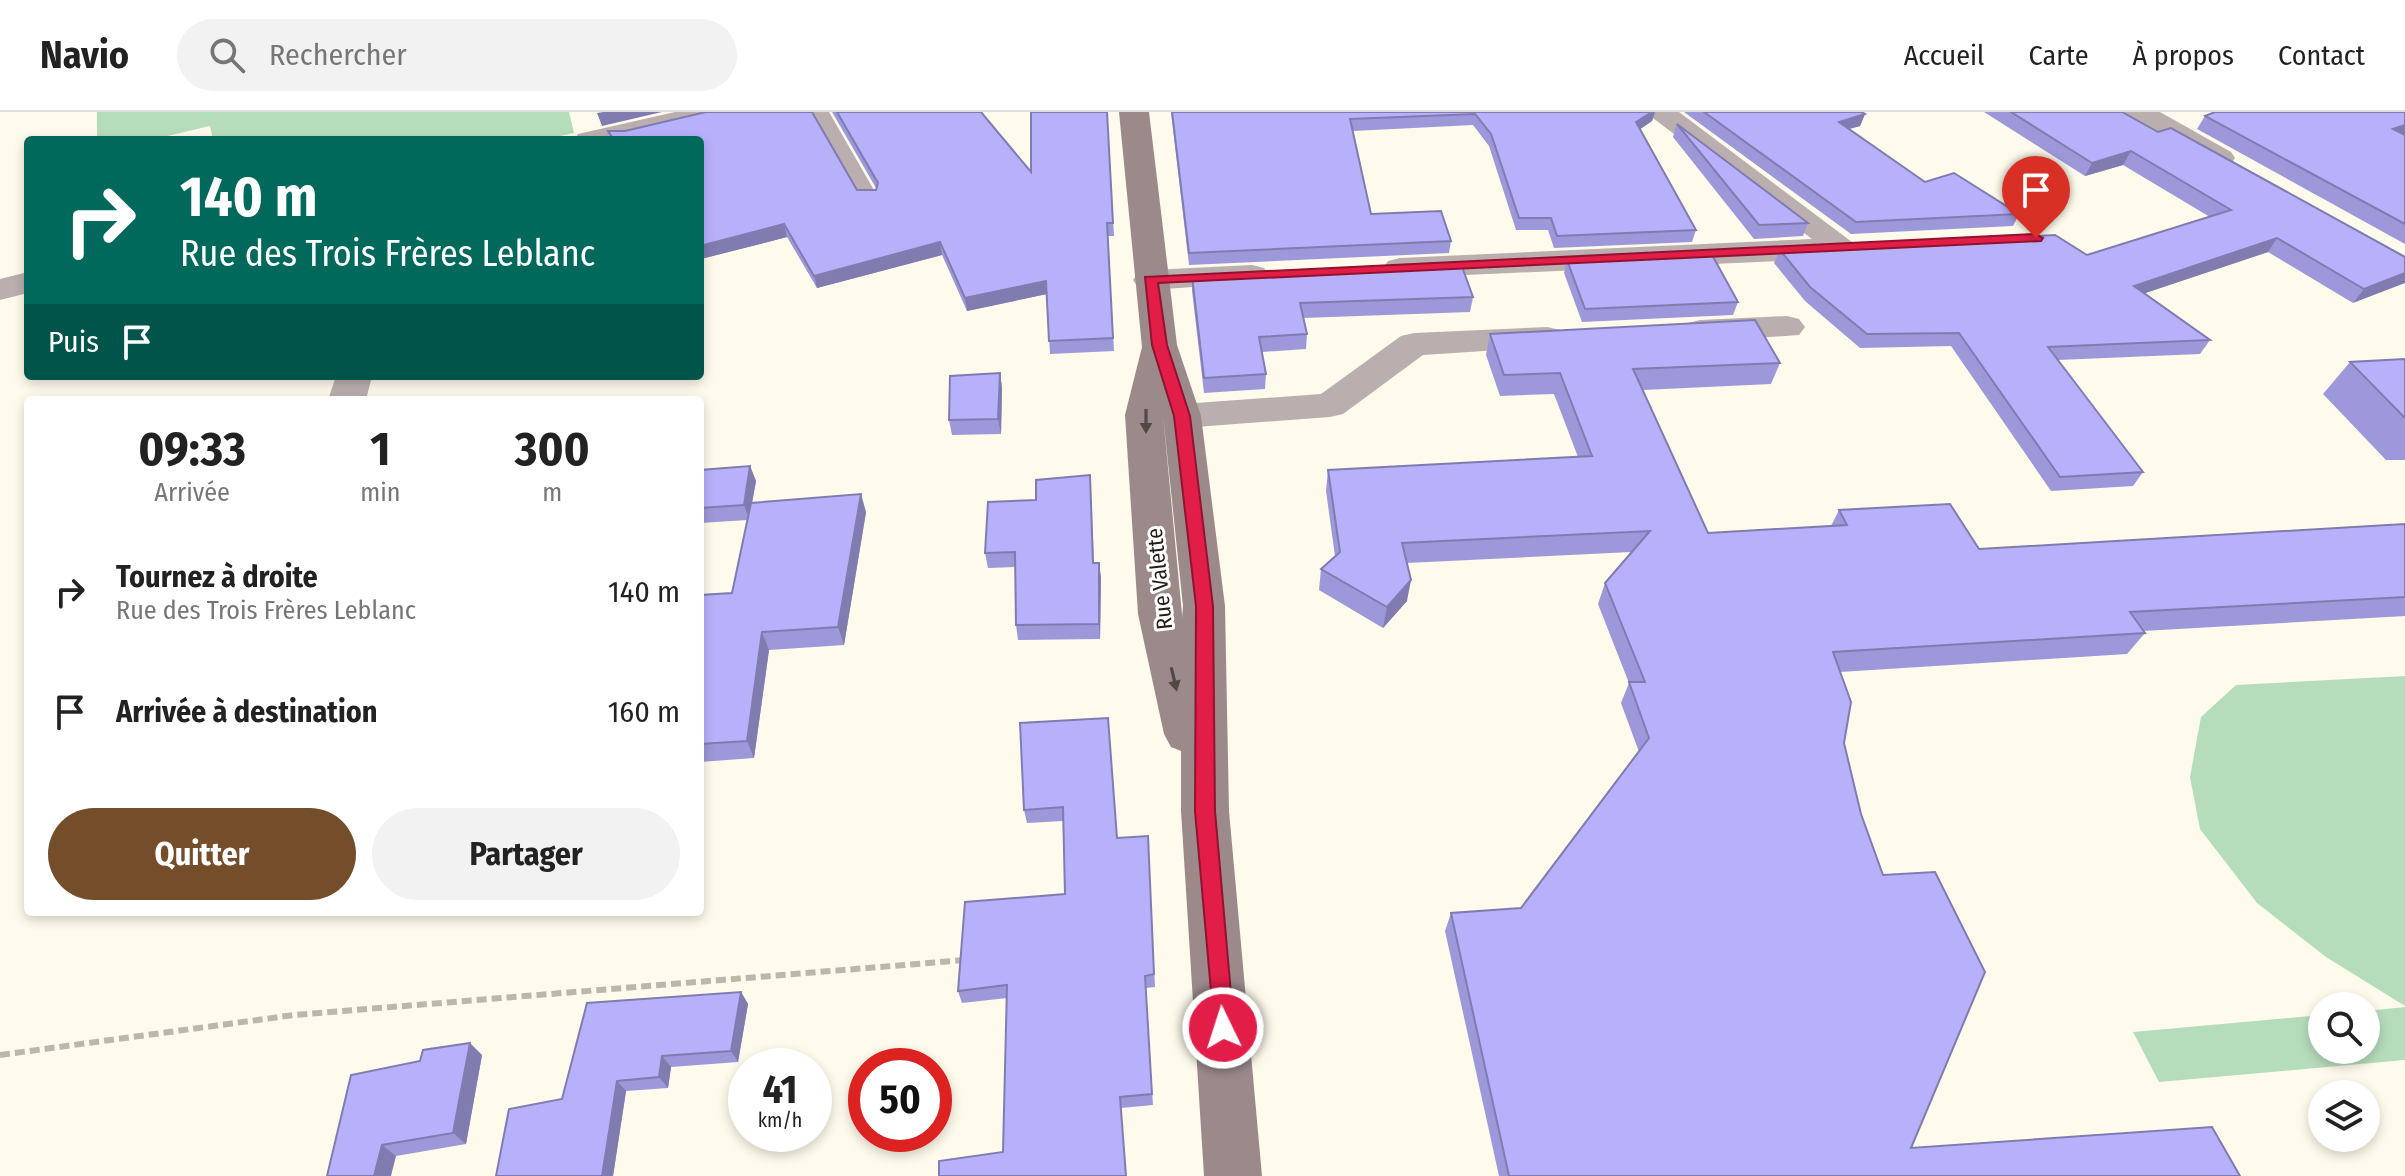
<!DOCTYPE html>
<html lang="fr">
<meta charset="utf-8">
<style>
:root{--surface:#fff;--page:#f2f2f2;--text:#222;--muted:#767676;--line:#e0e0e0;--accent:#744e2a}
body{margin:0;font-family:"Fira Sans Condensed",sans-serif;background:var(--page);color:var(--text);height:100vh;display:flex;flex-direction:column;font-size:30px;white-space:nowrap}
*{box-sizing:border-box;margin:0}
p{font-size:26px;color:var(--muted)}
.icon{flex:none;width:44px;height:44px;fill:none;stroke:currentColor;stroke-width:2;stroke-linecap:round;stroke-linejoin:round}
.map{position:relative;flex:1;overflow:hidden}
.sheet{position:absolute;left:24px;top:284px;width:680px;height:520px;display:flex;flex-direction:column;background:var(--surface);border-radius:8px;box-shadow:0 4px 12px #0003}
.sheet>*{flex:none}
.top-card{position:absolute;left:24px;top:24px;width:680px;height:244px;border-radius:8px;box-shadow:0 4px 12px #0003;background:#00695c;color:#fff;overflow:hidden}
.fabs{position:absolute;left:2308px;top:880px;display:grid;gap:16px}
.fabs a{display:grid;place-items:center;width:72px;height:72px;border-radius:50%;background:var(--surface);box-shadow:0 4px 12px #0003;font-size:40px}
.speed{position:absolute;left:728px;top:936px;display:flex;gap:16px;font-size:40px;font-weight:700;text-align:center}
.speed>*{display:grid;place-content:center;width:104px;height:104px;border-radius:50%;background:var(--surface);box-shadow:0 4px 12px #0003;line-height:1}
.speed small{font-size:20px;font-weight:400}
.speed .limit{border:12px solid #d22;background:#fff;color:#111}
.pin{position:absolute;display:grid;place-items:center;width:68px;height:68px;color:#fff;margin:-82px -34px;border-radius:50% 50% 50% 0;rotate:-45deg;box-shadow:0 0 8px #0007}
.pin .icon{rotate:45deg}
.me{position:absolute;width:88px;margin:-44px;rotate:356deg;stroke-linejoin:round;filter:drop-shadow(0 0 6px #0008)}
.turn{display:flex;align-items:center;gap:28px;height:168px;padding:0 24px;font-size:36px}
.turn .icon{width:104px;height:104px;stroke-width:2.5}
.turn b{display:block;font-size:56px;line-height:68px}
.then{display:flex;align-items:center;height:76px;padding:0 24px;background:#0003;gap:16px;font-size:30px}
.eta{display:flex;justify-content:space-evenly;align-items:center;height:136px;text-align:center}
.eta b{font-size:48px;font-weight:700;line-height:56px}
.action{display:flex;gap:16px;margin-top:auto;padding:16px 24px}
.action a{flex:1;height:92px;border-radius:48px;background:var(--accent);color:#fff;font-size:32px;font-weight:700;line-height:92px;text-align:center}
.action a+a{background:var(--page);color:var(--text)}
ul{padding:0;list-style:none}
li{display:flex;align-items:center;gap:24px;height:120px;padding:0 24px}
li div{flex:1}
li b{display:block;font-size:30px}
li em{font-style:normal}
header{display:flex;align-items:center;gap:48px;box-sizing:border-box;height:112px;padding:0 40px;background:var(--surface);border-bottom:2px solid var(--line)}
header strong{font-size:38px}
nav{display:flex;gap:44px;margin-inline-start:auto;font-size:28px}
.search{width:560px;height:72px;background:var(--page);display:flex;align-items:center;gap:20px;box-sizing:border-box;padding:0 28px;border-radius:44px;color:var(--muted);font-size:30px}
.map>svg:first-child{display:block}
.green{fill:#b5ddbb}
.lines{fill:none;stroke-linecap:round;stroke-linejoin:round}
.path{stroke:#bab8aa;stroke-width:6;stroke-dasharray:10 5;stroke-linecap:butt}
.service{fill:#bbaeaf;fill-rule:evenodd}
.minor{fill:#bbaeaf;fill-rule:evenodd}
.secondary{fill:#9c8a8b;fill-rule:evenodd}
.wall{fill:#9d98d9}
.shaded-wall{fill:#807cb0}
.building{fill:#b7b1fc;stroke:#807cb0;stroke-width:2}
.oneway{fill:#524944}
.route{fill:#e11d48;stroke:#92132f;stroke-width:2}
.labels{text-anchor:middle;stroke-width:6;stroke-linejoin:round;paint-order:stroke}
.street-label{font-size:22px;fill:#201e15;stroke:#fff}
</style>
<header>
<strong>Navio</strong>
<div class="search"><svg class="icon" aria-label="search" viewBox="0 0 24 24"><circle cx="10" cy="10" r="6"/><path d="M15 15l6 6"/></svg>Rechercher</div>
<nav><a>Accueil</a><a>Carte</a><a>À propos</a><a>Contact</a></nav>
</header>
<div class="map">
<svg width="2405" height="1064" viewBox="0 0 2405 1064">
<rect width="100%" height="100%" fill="#fefbec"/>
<g class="green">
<path d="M97,0H569L574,21L541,28H213L210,14L150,28H97Z"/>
<path d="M2405,564V894L2326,845L2257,791L2200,717L2190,665L2201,605L2236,573Z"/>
<path d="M2405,895V948L2159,970L2133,920L2322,903V938H2366V899Z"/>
</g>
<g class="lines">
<path class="path" d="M0,943L294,903L965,848"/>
<path class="service" d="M811,0H829L878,85L876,89H862Z"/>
<g class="minor">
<path d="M675,0H729L724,6L629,28H574L578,22Z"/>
<path d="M1645,0H1679L1860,136L1856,143L1844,146L1400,166L1388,163L1383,156L1388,149L1400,146L1812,127Z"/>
<path d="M2124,0H2160L2231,40L2235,46L2231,52H2209L2129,6Z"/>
<path d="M1252,153L1264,156L1269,163L1264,170L1150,178L1138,175L1133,168L1138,161L1150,158Z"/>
<path d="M28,160V181L0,188V167Z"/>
<path d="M1787,204L1799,207L1805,215L1799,223L1700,230L1688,227L1682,219L1688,211L1700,208Z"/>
<path d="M1547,215L1560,218L1565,226L1560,234L1423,243L1343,302L1330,305L1182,316L1169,313L1163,304L1169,295L1182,292L1321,282L1401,224L1414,221Z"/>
<path d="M336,264H372L366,288H328Z"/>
</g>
<path class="secondary" d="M1119,0H1149L1177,233L1201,304L1225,494L1229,699L1262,1064H1204L1181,699V639L1171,635L1164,622L1138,502L1125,303L1142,235ZM1163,303L1183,494L1182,506V502Z"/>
</g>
<g class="wall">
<path d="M706,0H812L857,78H876V76L832,0H981L1031,60V0H1107L1114,124H1108L1114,239L1050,242L1047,182L967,199L942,143L817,176L787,125L701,147L700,145V28H612L608,19H625Z"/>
<path d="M1171,0H1655L1652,9L1640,17L1696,118L1692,130L1554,136L1548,118H1516L1489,34L1473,13L1353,19L1371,102L1451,129L1449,141L1189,153Z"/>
<path d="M1684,0H1862L1865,2L1860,14L1849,17L1925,70L2019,102L2013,114L1851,122Z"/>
<path d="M1984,0H2122L2158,20L2403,145L2353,191L2268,140L2144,181L2210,228L2200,242L2058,248L2143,360L2133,374L2051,379L1951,234L1860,236L1805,189L1774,151L1780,138L2087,143L2210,105L2123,53L2085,64Z"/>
<path d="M2405,0V132L2197,17L2205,4Z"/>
<path d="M1677,12L1808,111L1803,124L1754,127L1673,25Z"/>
<path d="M1567,148L1738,190L1733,203L1582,210L1564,161Z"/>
<path d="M1192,164L1473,185L1470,200L1303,206L1307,222L1306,237L1262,240L1266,262L1265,277L1204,281L1192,179Z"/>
<path d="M1490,222L1780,251L1771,272L1643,278L1708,421L1831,414L1839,398L1979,437L2405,412V504L2143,519L2145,521L2127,542L1840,560L1844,631L1911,1036L2240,1064H1499L1445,819L1451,801L1521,796L1639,640L1621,591L1629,571L1598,492L1605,471L1631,440L1407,451V489L1383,516L1319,478L1321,457L1335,444L1326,379L1328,358L1578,345L1554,282L1500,284L1486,243Z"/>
<path d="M2405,247V348H2386L2323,282L2350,250Z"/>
<path d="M1000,261L1002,276L1001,322L952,323L949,308Z"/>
<path d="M750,354L756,369L752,391L866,400L844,533L769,538L754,646L700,650V483L732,481L748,408L700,411V358Z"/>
<path d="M1091,378L1094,451H1099L1101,466L1100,527L1018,528L1016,513L1015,455L988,456L985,441L1036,388Z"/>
<path d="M1020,611L1118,726L1148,724L1155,875L1146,876L1153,993L1121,996L1003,1040L1007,886L962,891L958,879L1065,782L1063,709L1027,711L1024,698Z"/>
<path d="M741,880L748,892L738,950L671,955L668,976L626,979L613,1064H496L562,987Z"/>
<path d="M482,943L466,1032L396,1044L327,1064Z"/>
</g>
<g class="shaded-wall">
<path d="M603,0H662L602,14L597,1Z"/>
<path d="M1652,0H1655L1652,9L1633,22L1636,10Z"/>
<path d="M1865,2L1860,14L1834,21L1839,10Z"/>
<path d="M2405,13V23L2393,17Z"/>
<path d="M2131,39L2123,53L2085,64L2092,51Z"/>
<path d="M784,112L787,125L701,147L700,134Z"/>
<path d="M2277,126L2268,140L2125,188L2134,174Z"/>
<path d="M940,130L942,143L817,176L814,164Z"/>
<path d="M2405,161V171L2353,191L2364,177Z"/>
<path d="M1046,169L1047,182L967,199L965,186Z"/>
<path d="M1000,261L1002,276L1001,322L998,307Z"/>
<path d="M750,354L756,369L749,407L744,393Z"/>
<path d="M861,382L866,400L844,533L838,515Z"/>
<path d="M1099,451L1101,466L1100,527L1099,512Z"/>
<path d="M1411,468L1407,489L1383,516L1387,495Z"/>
<path d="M762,520L769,538L754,646L747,629Z"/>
<path d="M741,880L748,892L738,950L731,939Z"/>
<path d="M470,931L482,943L466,1032L453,1021Z"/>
<path d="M662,944L671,955L668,976L659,965Z"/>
<path d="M617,969L626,979L613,1064H602Z"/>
<path d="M382,1033L396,1044L391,1064H374Z"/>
</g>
<g class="building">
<path d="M706,0H812L857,78H876L878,71L837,0H981L1031,60V0H1107L1113,111H1107L1113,226L1049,229L1046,169L965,186L940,130L814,164L784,112L700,134V28H614L608,19H625Z"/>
<path d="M1172,0H1652L1636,10L1696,118L1557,124L1551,106H1519L1491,22L1475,2L1350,7L1371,102L1441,99L1451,129L1189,141Z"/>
<path d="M1704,0H1862L1865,2L1839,10L1925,70L1954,61L2019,102L1856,110Z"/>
<path d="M2011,0H2122L2158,20L2171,16L2405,145V161L2364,177L2277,126L2134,174L2210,228L2048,235L2143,360L2060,365L1959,221L1867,222L1810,175L1780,138L2055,123L2087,143L2231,98L2131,39L2092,51Z"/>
<path d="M2215,0H2405V13L2393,17L2405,23V112L2205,4Z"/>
<path d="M1677,12L1808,111L1759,113Z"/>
<path d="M1711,141L1738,190L1585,197L1567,148Z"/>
<path d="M1461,152L1473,185L1300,191L1307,222L1259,225L1266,262L1204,266L1192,164Z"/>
<path d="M1755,208L1780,251L1633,257L1708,421L1847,413L1839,398L1950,392L1979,437L2405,412V485L2130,500L2145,521L1833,540L1851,590L1844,631L1861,702L1883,763L1935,760L1985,860L1911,1036L2212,1015L2240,1064H1509L1451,801L1521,796L1649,626L1629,570H1645L1605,471L1650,419L1402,431L1411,468L1387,495L1321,457L1340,440L1328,358L1592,344L1560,261L1504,263L1490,222Z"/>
<path d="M2405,247V306L2350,250Z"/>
<path d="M1000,261L998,307L949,308L950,264Z"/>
<path d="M750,354L744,393L700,396V358Z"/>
<path d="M1090,363L1093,451H1099V512L1016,513L1015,440L985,441L988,390L1036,388V368Z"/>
<path d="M861,382L838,515L762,520L747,629L700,632V483L732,481L751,391Z"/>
<path d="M1108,606L1117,726L1148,724L1154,862L1145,864L1152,982L1120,985L1126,1064H939V1049L1003,1040L1007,873L958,879L965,790L1065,782L1063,695L1024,698L1020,611Z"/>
<path d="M741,880L731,939L662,944L659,965L617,969L602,1064H496L509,997L562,987L587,891Z"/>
<path d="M470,931L453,1021L382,1033L374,1064H327L351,963L420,949L423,938Z"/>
</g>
<defs><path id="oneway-solid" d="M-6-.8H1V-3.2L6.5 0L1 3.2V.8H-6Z" transform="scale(2)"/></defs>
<g class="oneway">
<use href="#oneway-solid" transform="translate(1146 309) rotate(90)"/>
<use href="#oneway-solid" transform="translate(1174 567) rotate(77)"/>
</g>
<path class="route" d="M2036,122L2043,126L2041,129L1158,171L1167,233L1190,304L1213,494L1215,699L1234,916L1231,924L1223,927L1215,924L1195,699L1196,494L1174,304L1152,233L1145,165Z"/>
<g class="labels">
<g class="street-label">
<text transform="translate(1159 467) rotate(-96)" y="8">Rue Valette</text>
</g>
</g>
</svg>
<div class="fabs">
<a><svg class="icon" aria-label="search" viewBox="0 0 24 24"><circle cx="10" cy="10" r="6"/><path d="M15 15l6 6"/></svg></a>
<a><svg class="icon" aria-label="layers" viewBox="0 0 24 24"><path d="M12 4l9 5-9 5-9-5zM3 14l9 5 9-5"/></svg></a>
</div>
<div class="speed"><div>41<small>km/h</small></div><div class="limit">50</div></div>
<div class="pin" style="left:2036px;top:126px;background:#d93025"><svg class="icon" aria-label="arrive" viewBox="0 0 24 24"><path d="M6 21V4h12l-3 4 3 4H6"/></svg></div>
<svg class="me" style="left:1223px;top:916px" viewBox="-20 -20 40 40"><circle r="17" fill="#e11d48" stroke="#fff" stroke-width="3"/><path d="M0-11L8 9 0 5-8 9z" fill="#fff"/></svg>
<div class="top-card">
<div class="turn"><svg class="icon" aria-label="right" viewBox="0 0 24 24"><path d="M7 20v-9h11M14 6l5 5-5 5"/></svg><div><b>140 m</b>Rue des Trois Frères Leblanc</div></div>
<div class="then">Puis<svg class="icon" aria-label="arrive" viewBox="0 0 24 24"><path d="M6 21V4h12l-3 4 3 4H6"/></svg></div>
</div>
<section class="sheet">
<div class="eta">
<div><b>09:33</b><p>Arrivée</p></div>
<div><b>1</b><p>min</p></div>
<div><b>300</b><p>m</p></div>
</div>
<ul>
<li><svg class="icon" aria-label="right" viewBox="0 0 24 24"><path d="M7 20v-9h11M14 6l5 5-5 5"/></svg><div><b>Tournez à droite</b><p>Rue des Trois Frères Leblanc</p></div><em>140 m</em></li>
<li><svg class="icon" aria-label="arrive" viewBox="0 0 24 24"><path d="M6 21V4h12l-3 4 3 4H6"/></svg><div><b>Arrivée à destination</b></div><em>160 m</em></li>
</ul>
<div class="action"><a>Quitter</a><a>Partager</a></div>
</section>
</div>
